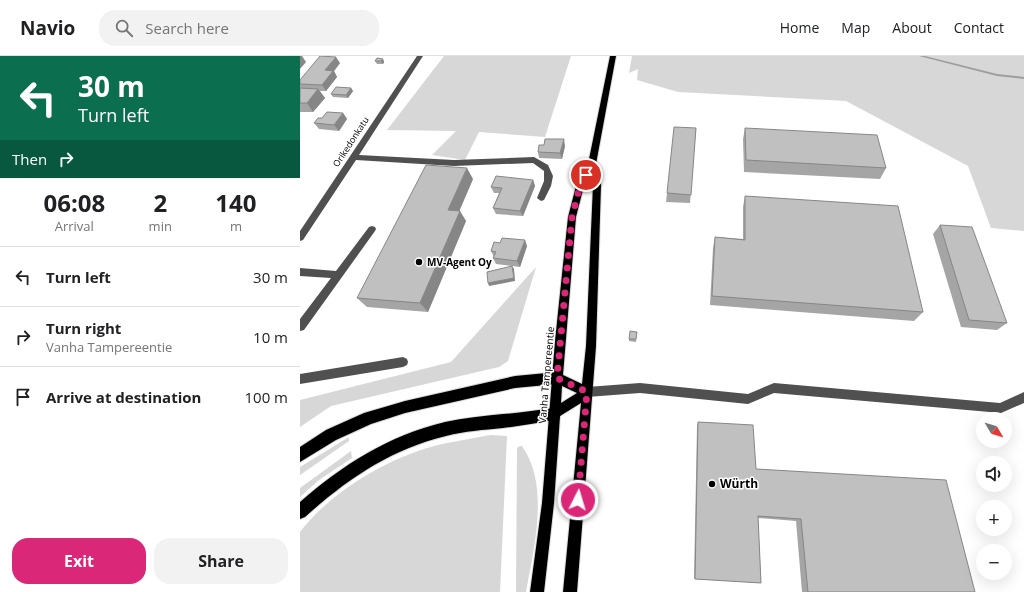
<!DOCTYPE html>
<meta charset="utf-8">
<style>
:root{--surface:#fff;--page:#f2f2f2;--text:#202124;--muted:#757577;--line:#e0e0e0;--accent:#db2777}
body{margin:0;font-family:"Open Sans",sans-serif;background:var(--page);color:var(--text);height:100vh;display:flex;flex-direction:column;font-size:15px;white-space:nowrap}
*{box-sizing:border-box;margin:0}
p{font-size:13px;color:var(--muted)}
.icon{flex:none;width:22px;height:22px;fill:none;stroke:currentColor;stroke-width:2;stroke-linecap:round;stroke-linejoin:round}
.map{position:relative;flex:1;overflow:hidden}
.drawer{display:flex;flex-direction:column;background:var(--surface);width:300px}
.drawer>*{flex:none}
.banner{background:#0b6e4f;color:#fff;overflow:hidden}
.needle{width:26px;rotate:128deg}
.fabs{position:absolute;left:676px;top:356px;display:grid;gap:8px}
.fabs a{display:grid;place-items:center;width:36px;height:36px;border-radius:50%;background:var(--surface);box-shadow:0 4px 16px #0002;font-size:20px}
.pin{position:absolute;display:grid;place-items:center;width:34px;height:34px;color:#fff;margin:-17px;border:2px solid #fff;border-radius:50%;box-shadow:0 1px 4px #0007}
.me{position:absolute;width:44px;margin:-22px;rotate:5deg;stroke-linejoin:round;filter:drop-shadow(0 0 3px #0008)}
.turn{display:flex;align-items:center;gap:14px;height:84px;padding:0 12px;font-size:18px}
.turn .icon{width:52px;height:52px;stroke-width:2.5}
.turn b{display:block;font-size:28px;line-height:34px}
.then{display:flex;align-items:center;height:38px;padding:0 12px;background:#0003;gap:8px;font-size:15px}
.eta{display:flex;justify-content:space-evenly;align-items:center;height:68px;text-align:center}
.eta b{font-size:24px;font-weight:700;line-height:28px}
.cta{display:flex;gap:8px;margin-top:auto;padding:8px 12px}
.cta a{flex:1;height:46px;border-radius:16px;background:var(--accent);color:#fff;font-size:16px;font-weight:700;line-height:46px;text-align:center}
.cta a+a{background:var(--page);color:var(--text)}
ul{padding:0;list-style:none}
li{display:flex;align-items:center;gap:12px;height:60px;padding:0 12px;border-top:1px solid var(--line)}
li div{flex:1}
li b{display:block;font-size:15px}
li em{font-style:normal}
header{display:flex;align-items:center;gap:24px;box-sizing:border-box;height:56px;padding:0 20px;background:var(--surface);border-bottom:1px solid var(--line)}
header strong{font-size:19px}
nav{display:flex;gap:22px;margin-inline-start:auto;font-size:14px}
.search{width:280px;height:36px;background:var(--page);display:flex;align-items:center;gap:10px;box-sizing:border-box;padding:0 14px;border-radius:16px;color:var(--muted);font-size:15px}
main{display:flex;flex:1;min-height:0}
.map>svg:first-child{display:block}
.green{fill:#d7d7d7}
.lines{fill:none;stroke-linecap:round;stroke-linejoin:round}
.stream{fill:#9e9e9e;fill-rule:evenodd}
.major-casing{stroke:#dbdbdb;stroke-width:2}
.highway-casing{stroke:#dbdbdb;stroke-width:2}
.minor{fill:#505050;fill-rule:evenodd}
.major{fill:#000;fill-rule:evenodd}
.highway{fill:#000;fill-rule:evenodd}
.wall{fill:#a5a5a5}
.shaded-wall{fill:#868686}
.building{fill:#c0c0c0;stroke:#868686}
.route{stroke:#db2777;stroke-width:7;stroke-dasharray:0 12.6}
.poi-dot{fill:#000;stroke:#fff;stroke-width:1.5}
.labels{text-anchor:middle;stroke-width:3;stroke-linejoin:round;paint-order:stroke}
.far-street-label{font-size:9px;fill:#000;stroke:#fff}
.poi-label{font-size:10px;font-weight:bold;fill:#000;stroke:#fff;text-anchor:start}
.street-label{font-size:10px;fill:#000;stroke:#fff}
.near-poi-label{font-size:12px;font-weight:bold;fill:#000;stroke:#fff;text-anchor:start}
</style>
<header>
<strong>Navio</strong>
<div class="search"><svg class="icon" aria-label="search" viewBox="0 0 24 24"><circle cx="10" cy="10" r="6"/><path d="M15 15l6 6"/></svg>Search here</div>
<nav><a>Home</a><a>Map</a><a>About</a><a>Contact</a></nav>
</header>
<main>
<section class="drawer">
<div class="banner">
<div class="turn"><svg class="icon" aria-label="left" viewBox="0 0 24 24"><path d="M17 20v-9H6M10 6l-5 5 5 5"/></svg><div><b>30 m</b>Turn left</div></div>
<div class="then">Then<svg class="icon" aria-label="right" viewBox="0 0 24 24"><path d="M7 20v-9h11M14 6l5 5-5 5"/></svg></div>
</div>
<div class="eta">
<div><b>06:08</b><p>Arrival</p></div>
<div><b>2</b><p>min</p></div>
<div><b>140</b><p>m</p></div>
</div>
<ul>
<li><svg class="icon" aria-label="left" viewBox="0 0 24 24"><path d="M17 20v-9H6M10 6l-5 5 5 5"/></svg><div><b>Turn left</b></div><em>30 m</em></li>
<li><svg class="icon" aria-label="right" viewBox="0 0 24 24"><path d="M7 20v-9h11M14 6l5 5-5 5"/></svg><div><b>Turn right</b><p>Vanha Tampereentie</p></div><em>10 m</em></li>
<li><svg class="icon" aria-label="arrive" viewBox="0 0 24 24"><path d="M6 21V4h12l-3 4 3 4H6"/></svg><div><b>Arrive at destination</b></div><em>100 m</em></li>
</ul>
<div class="cta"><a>Exit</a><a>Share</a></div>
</section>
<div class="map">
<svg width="724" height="536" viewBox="0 0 724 536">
<rect width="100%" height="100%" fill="#fff"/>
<g class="green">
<path d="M144,0H271L245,81L179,76L165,104L132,99L156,75L87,74Z"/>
<path d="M332,0H724V175L691,172L668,110L546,45L378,36L337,24L338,13L329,17Z"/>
<path d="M236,211L208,305L199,311L31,350L0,371V344L151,306Z"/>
<path d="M190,379L207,380L200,536H0V476C32,434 91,400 142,388C158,385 174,382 190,379Z"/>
<path d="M49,381V385L0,419V411Z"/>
<path d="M220,390H222C250,430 234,491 226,536H216L217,392Z"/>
<path d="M51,395L52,402L19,424L0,441V432Z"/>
</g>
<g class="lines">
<path class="stream" d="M619,0H625L697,18L724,21V23L697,20Z"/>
<defs>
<path id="major" d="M310,0H316L296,108L301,129L296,290L277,536H263L281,347L260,360L254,447L244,536H230L242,447L255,285L268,161L276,130L288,108ZM290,118L293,129L286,290L282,328L263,319L276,161L284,130ZM262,330L277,337L261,347Z"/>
<g id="highway">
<path d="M257,316L262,318L263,322L262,326L257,328L215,332L105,357L71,368L36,384L0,406V391L26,374L64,357L105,345L215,320Z"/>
<path d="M254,352L259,353L261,358L259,363L254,364C237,367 220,370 203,372C183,374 165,375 146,380C91,393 46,424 5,461L0,463V446C42,409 90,379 145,366C164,362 183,360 203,358C220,357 237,354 254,352Z"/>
</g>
</defs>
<use href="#major" class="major-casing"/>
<use href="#highway" class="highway-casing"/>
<g class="minor">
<path d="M117,0H123L59,99L154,104L234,101L248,109L253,120L251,130L244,144L241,145L237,142L244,125V115L233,107L154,110L56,104L3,184L0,185V175Z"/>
<path d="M72,170L75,171L76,173L75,175L4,274L0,275V263L31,222L0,220V212L36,215L69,171Z"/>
<path d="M103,301L107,303L108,306L107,309L103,311L0,328V318Z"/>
<path d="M340,327L448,338L474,327L700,347L724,336V347L701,357L474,337L448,348L340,337L287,341L283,340L282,336L283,332L287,331Z"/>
</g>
<use href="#major" class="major"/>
<use href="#highway" class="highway"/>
</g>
<g class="wall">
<path d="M83,3L84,6L83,8H77L75,5Z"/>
<path d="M40,7L34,15L37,21L26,35H20L25,42L13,56H0V24Z"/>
<path d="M51,32L53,35L48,42L33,41L31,38Z"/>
<path d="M43,57L47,63L39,75L19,73L14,67L22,62Z"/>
<path d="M396,72L390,147L366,146L367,137Z"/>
<path d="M445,72L586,112L580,123L444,116L443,83Z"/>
<path d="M265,90L262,103L239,102L238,96Z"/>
<path d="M173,123L159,155L166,165L128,256L67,251L57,242Z"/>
<path d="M233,124L235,130L223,160L196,158L193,152L199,137H194L191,131Z"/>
<path d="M445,140L623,256L614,265L410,249L413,192L415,181L443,183V151Z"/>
<path d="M640,169L707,267L697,274L661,271L633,178Z"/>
<path d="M227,190L220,211L196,208L193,202L194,201L191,195Z"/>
<path d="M337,278L336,286L329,285V283Z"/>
<path d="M398,366L456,413L675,536H502L496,465L458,462L461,527L394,523L397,370Z"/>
</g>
<g class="shaded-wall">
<path d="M0,0H2L6,6L0,13Z"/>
<path d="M36,1L40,7L34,15L37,21L26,35L22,29L25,14Z"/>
<path d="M83,3L84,6L83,8L81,5Z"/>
<path d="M51,32L53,35L48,42L46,39Z"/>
<path d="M18,33L25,42L13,56L7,47Z"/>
<path d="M43,57L47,63L39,75L34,69Z"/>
<path d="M264,83L265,90L262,103L260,97Z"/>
<path d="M167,112L173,123L155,165L148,154Z"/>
<path d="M233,124L235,130L223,160L220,155Z"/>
<path d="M160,155L166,165L128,256L120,247Z"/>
<path d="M225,184L227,190L220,211L217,205Z"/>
<path d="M212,210L214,213L215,225L189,230L188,227Z"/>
</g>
<g class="building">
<path d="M20,0L36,1L25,14L33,15L22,29L0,28V24Z"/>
<path d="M77,2L83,3L81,5H75Z"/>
<path d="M36,31L51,32L46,39L31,38Z"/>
<path d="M0,32L18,33L7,47H0Z"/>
<path d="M27,56L43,57L34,69L14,67L18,62H22Z"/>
<path d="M374,71L396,72L391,139L367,137Z"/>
<path d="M445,72L577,79L586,112L446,104Z"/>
<path d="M245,83H264L260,97L238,96L239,89H244Z"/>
<path d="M126,109L167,112L148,154L160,155L120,247L57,242Z"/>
<path d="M196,120L233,124L220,155L193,152L202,132L191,131Z"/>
<path d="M445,140L598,150L623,256L412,240L415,181L445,184Z"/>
<path d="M640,169L672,171L707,267L669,264Z"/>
<path d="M202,182L225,184L217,205L193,202L196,196L191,195L194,186L200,187Z"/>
<path d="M212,210L214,222L188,227L187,216Z"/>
<path d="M330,275L337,276L336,283H329Z"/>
<path d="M398,366L453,369L456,413L646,424L675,536H508L501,463L458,460L461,527L395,523Z"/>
</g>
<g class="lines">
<path class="route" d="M278,444L287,336L257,322L272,161L280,130L286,119"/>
</g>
<g class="poi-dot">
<circle cx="119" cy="206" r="4"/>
<circle cx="412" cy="428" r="4"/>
</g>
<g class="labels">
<g class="far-street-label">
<text transform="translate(51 86) rotate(-57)" y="3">Orikedonkatu</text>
</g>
<g class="poi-label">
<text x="127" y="210">MV-Agent Oy</text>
</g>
<g class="street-label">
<text transform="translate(246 319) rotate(-85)" y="4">Vanha Tampereentie</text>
</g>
<g class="near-poi-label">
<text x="420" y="432">Würth</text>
</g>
</g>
</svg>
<div class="fabs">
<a><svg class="needle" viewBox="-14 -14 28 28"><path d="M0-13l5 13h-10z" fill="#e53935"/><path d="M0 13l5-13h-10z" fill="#757577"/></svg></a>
<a><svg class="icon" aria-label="sound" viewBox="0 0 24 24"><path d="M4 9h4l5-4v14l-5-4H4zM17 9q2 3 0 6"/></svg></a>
<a>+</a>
<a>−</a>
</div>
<div class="pin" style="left:286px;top:119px;background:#d93025"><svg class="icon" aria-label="arrive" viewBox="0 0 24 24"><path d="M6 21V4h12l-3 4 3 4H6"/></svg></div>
<svg class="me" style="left:278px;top:444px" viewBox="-20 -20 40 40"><circle r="17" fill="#db2777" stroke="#fff" stroke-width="3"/><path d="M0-11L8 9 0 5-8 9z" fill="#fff"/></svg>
</div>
</main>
